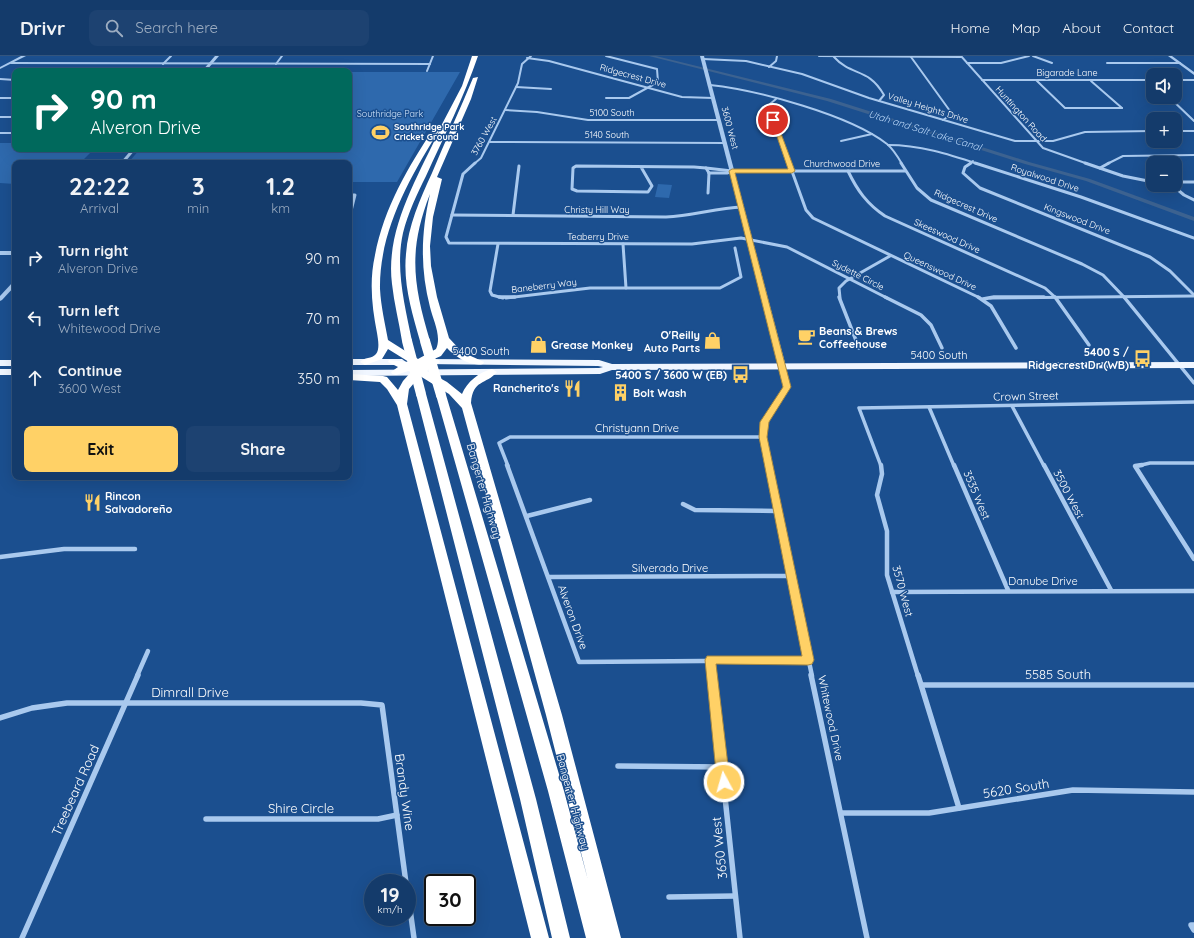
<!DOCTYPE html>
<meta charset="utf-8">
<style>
:root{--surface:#143b6b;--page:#1d4271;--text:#f1f3f6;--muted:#9dadc1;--line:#33557e;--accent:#ffd166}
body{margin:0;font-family:Quicksand,sans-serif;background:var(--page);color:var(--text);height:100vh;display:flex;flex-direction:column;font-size:15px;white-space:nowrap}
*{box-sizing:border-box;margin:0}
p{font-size:13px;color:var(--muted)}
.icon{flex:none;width:22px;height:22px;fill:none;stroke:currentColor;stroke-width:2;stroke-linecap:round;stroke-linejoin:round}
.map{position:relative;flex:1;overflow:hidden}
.side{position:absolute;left:12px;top:104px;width:340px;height:320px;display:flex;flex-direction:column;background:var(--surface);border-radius:8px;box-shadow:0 4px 16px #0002,0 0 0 1px var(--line)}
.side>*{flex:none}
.guide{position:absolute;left:12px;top:12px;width:340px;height:84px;border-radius:8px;box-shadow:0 4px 16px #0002,0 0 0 1px var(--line);background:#00695c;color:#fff;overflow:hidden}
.fabs{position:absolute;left:1146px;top:12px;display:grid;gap:8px}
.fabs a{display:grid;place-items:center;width:36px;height:36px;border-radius:8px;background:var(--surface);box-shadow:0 4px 16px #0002,0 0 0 1px var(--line);font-size:20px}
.speed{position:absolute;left:364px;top:818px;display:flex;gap:8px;font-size:20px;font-weight:700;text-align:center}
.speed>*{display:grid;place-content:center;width:52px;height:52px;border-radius:50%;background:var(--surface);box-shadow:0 4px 16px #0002,0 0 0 1px var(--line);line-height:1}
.speed small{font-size:10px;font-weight:400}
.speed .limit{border:2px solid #111;border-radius:6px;background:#fff;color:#111}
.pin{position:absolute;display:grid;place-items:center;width:34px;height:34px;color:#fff;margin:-17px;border:2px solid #fff;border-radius:50%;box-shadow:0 1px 4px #0007}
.me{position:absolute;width:44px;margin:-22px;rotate:354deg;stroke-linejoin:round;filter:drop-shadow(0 0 3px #0008)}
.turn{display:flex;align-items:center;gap:14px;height:84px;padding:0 12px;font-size:18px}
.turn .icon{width:52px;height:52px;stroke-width:2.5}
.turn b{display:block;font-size:28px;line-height:34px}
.eta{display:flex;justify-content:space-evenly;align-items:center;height:68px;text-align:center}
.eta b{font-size:24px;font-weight:700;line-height:28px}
.action{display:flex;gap:8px;margin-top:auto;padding:8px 12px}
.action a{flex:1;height:46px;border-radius:8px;background:var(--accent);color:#111;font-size:16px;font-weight:700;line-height:46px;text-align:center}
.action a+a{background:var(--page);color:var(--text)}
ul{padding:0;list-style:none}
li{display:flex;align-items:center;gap:12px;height:60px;padding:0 12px}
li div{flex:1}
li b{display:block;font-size:15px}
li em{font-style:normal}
header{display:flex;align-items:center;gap:24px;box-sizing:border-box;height:56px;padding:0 20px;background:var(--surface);border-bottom:1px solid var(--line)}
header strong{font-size:19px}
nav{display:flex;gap:22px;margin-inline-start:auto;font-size:14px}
.search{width:280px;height:36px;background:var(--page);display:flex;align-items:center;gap:10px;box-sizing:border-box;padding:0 14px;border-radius:8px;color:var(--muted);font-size:15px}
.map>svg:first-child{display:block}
.green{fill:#2e69ad}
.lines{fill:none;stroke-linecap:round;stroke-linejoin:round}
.canal{fill:#3c6290;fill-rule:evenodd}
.minor-far4{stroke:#a9c9ee;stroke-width:2}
.minor-far3{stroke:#a9c9ee;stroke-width:3}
.minor-far2{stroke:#a9c9ee;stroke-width:3.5}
.minor-far1{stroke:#a9c9ee;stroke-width:4.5}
.minor{stroke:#a9c9ee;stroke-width:5.5}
.tertiary{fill:#a9c9ee;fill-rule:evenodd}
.primary{fill:#f0f6ff;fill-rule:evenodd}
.motorway{fill:#fff;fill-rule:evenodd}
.motorway-bridge{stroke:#fff;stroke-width:10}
.route{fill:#ffd166;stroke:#a68842}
.labels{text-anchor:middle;stroke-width:3;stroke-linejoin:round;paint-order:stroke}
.far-street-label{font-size:9px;fill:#fff;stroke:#1b4f8f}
.far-park-label{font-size:9px;fill:#cfe3fa;stroke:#1b4f8f}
.far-poi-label{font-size:9px;font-weight:bold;fill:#fff;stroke:#1b4f8f;text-anchor:start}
.far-water-label{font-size:10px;font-style:italic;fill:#b5d3f5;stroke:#1b4f8f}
.poi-label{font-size:11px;font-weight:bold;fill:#fff;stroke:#1b4f8f;text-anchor:start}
.street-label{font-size:11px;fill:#fff;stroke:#1b4f8f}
.near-street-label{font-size:13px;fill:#fff;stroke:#1b4f8f}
</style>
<header>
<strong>Drivr</strong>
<div class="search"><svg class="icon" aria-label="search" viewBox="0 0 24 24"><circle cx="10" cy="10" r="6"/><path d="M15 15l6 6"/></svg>Search here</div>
<nav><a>Home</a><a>Map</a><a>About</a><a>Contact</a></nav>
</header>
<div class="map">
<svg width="1194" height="882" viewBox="0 0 1194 882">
<rect width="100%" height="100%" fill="#1b4f8f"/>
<g class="green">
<path d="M349,16H460L397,126H349V107H128L140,93H349Z"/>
<path d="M0,87H15V93H94L80,107H15V128L0,127Z"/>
<path d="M658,128L672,129L669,142L655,141Z"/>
</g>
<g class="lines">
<path class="canal" d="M649,0H656L831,43L1029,106L1090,123L1194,161V165L1086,125L1025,108L827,45Z"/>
<g class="minor-far4">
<path d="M606,0L657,13L658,26L629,42H606"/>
<path d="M819,0L961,1"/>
<path d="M961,0L1043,92L1088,108"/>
<path d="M1033,0L1052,7"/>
<path d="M834,1C852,21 868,11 884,39L879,45"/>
<path d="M911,1L950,55L949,60L943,64"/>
<path d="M527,2L549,5L682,41L713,42"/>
<path d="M703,3L746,5L802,18L869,42L1015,85H1053L1085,76L1153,75"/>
<path d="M11,7L430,8"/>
<path d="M967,7H1001L1029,0"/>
<path d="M1107,7H1180"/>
<path d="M163,8L171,0"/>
<path d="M276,8L282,0"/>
<path d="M769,11L776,5L777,0"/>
<path d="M427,15L433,0"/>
<path d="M0,23L15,24"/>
<path d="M982,24H1153"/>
<path d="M1036,24L1065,52H1122"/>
<path d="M1175,24H1194"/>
<path d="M1091,25L1122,52"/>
<path d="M710,29C757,34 850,59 887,88C893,93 898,101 902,108"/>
<path d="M516,31L551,33"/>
<path d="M1169,41L1194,65"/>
<path d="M0,42H15"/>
<path d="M776,43L770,48V53L789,108"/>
<path d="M505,54L537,56L588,64H719"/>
<path d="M0,61H15"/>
<path d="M1175,75H1194"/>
<path d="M0,77H15"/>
<path d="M841,85L872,78"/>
<path d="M490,86L725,87"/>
<path d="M888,89C920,89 948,98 978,108"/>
<path d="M474,108L481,102L518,27L522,8L531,0"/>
<path d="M969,108L973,105"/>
<path d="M1107,108L1123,100L1194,99"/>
</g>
<g class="minor-far3">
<path d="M475,107L463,118L446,181L449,187L692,188L741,182L787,191L887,242"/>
<path d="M789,107L806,154L813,162L980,242"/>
<path d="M901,107L917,132L931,144L1082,208L1103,219L1125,242"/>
<path d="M971,107L965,111L963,117L980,132L1150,201L1170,215L1194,239"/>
<path d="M975,107L1081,141L1194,182"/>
<path d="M1085,107L1123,120L1153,126"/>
<path d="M641,111L652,130L648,136L577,135L572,133L573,112L576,110L694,111L706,112L709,117"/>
<path d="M706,112L732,115"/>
<path d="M1100,112L1109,107"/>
<path d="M848,115C857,134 867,148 885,160L1045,232L1056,242"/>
<path d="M709,117H727L732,115H905"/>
<path d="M1175,126H1194"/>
<path d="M1172,129L1184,139L1194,144"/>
<path d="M708,137L709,117"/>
<path d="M349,139H355L349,163"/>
<path d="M452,159L666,161C692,160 716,152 742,151"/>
<path d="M513,159L519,110"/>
<path d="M498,188L490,235L492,239L503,242"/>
<path d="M623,188L626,232"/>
<path d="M506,242L590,232H720L741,221L735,192"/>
<path d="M840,242L839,232L846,225L890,200"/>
<path d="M990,242L1194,240"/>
</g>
<g class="minor-far2">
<path d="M499,241H515"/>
<path d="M839,241L859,292"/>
<path d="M885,241L921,259L931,269L942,292"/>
<path d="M978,241L991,250L1016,292"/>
<path d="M1055,241L1089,289"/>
<path d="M1124,241L1194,327"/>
<path d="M983,243L994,241H1044"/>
<path d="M1012,350L1044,410"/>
<path d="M929,351L954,410"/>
<path d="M508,410L499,387L510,381H763"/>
<path d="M768,410L763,381L765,366L787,331L783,311"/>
<path d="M881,410L859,352L1194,346"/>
<path d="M1137,410L1150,407H1194"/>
</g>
<g class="minor-far1">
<path d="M507,409L579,606L808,604"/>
<path d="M768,409L812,620"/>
<path d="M881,409L882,418L877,439L887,475V519L918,620"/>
<path d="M954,409L1008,534"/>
<path d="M1044,409L1111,534"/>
<path d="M1142,409L1135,410L1194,503"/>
<path d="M683,448L695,454L777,455"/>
<path d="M527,460L590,444"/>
<path d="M0,501L64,493H135"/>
<path d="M549,521L791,520"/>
<path d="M892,536L1194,535"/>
<path d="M710,604L712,620"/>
<path d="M137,620L148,595"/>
</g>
<g class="minor">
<path d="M712,619L740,882"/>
<path d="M811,619L867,882"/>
<path d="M918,619L959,752"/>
<path d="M922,629H1194"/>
<path d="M0,662L32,652L67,647H361L382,649L406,827"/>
<path d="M618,710L722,711"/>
<path d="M842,757H929L1073,734L1194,736"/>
<path d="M206,763H378L397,759"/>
<path d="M407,831L414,882"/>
<path d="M669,841L735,840"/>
<path d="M1194,869H1191L1194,874"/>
<path d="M22,882L138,619"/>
</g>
<g class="tertiary">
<path d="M21,0H26L0,13V11Z"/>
<path d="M215,0H219L206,15H202Z"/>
<path d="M700,0H704L786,311L785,312H781L780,311Z"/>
<path d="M1168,0H1172L1194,16V19Z"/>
<path d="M132,93H136L124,107H120Z"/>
<rect x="0" y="195" width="15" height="4"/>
<path d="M15,225V230L2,244L0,245V240L13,226Z"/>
</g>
<g class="primary">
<path d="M349,303H402L406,306L402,309H349Z"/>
<path d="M426,303L599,304L612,308L1194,306V312L612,314L600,318L349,320V314L599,312L603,311L598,310L423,308L422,306Z"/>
<rect x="0" y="304" width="15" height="6"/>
<rect x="0" y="313" width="15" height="6"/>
</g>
<g class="motorway">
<path d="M472,0H478C464,41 444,80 426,120C417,138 408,157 403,177C395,213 405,250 412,285L410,287L407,288L402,285C399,266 394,247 392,228C385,173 418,121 440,73C410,121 379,175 380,233C381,251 385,267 388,284L418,303L436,293C442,280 433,264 430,251C420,212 421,177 430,138C408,194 413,228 430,285L425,288L420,285C412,257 403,228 406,198C408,170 420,143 432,117C445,85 460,54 473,22L478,21L471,43L437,121L442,123L433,161L430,190L431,210L437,241L449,282L462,296L484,306L483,308C471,311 454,300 447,292L441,300L434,303L439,304L440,306L427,315L447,326L462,338C467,326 479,316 492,313L497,316C486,329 473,323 471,347L562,659L621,882H586L548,735L436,339L441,336L446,339L564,735L588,824L546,659L462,352L449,338L420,320L409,333L407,348L549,882H531L397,349L387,333L380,326L349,324V318L383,320L387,321L398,334L403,325L411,316L408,315L396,319L392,318L391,316L398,311L388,306L389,304L409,306L388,293L382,303L365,309L360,306C364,301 372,303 376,298C380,293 378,283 377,277C372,251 369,226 375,199C384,152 408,111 434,72L437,70L440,72L462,30Z"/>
<path d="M421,335L426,338L536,743L570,882H552L520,743L416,338Z"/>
</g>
<g class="motorway-bridge">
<path d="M407,285L421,338"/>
<path d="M425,285L441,339"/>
</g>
</g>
<path class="route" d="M771,63L776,64L795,115L792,117H735L791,331L769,366L767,381L814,604L812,608L808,609L716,608L730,726L728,730L724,731L719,730L717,726L705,604L707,600H802L759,381L760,366L783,331L729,115L732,113H788Z"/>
<defs>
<symbol id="stadium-bare" viewBox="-9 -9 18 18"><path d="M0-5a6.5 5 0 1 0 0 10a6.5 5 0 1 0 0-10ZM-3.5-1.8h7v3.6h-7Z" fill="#ffd166" stroke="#1b4f8f" stroke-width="2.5" paint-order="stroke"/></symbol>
<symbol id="cafe-bare" viewBox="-9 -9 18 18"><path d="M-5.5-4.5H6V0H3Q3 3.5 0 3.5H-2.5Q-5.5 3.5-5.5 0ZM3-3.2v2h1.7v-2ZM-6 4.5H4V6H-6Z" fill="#ffd166" stroke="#1b4f8f" stroke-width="2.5" paint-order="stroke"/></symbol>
<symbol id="shop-bare" viewBox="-9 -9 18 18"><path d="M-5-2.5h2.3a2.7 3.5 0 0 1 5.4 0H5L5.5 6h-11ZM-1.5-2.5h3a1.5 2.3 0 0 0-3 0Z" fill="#ffd166" stroke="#1b4f8f" stroke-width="2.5" paint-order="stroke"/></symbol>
<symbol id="bus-bare" viewBox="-9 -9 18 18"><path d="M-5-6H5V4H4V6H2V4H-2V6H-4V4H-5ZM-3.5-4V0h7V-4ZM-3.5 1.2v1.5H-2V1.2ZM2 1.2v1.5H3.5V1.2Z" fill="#ffd166" stroke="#1b4f8f" stroke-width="2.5" paint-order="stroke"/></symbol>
<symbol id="restaurant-bare" viewBox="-9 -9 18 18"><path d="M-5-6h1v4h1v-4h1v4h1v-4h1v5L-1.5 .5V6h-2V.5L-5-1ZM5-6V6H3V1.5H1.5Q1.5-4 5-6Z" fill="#ffd166" stroke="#1b4f8f" stroke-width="2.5" paint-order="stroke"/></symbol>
<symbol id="building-bare" viewBox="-9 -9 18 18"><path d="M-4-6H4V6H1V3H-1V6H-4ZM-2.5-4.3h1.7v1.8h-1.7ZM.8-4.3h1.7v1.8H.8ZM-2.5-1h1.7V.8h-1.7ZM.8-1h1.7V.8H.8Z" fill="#ffd166" stroke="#1b4f8f" stroke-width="2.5" paint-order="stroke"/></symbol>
</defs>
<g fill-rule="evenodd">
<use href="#stadium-bare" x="368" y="64" width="25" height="25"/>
<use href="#cafe-bare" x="794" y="268" width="25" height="25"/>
<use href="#shop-bare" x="700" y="272" width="25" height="25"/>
<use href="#shop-bare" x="526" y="276" width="25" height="25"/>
<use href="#bus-bare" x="1130" y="290" width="25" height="25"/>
<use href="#bus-bare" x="728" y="306" width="25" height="25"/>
<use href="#restaurant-bare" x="560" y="320" width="25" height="25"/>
<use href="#building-bare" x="608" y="324" width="25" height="25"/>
<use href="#restaurant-bare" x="80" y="434" width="25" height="25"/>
</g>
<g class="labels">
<g class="far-street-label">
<text x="1067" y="20">Bigarade Lane</text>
<text transform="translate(633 20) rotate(15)" y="3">Ridgecrest Drive</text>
<text transform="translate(928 52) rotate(17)" y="3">Valley Heights Drive</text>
<text x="612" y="60">5100 South</text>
<text transform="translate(1021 58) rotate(48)" y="3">Huntington Road</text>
<text transform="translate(730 72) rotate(75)" y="3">3600 West</text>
<text x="607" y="82">5140 South</text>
<text transform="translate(484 80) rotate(-61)" y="3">3760 West</text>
<text x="842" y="111">Churchwood Drive</text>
<text transform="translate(1045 122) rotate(18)" y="3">Royalwood Drive</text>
<text transform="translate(966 150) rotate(24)" y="3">Ridgecrest Drive</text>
<text x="597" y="157">Christy Hill Way</text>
<text transform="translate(1077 163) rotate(21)" y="3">Kingswood Drive</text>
<text transform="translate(947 180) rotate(24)" y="3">Skeeswood Drive</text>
<text x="598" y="184">Teaberry Drive</text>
<text transform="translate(940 215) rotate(25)" y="3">Queenswood Drive</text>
<text transform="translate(858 219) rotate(27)" y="3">Sydette Circle</text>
<text transform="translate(544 230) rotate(-7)" y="3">Baneberry Way</text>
</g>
<g class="far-park-label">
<text x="390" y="61">Southridge Park</text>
</g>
<g class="far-poi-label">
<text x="394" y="74">Southridge Park<tspan x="394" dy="10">Cricket Ground</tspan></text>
</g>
<g class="far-water-label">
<text transform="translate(925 74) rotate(17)" y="4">Utah and Salt Lake Canal</text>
</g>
<g class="poi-label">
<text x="819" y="279">Beans &amp; Brews<tspan x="819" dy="13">Coffeehouse</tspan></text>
<text x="700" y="283" text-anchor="end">O'Reilly<tspan x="700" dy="13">Auto Parts</tspan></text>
<text x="551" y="293">Grease Monkey</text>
<text x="1129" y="300" text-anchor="end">5400 S /<tspan x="1129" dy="13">Ridgecrest Dr (WB)</tspan></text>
<text x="727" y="323" text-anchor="end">5400 S / 3600 W (EB)</text>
<text x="559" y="336" text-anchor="end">Rancherito's</text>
<text x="633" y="341">Bolt Wash</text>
<text x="105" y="444">Rincon<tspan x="105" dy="13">Salvadoreño</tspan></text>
</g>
<g class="street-label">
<text x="481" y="299">5400 South</text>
<text x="939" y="303">5400 South</text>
<text transform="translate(1026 340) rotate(-1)" y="4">Crown Street</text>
<text x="637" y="376">Christyann Drive</text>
<text transform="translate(484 435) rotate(74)" y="4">Bangerter Highway</text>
<text transform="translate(1069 438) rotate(62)" y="4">3500 West</text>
<text transform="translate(977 439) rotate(67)" y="4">3535 West</text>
<text x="670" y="516">Silverado Drive</text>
<text x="1043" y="529">Danube Drive</text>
<text transform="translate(903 535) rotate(75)" y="4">3570 West</text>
<text transform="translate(573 561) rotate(70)" y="4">Alveron Drive</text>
<text transform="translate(831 662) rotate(78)" y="4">Whitewood Drive</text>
<text transform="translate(573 746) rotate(75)" y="4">Bangerter Highway</text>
</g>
<g class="near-street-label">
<text x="1058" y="623">5585 South</text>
<text x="190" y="641">Dimrall Drive</text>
<text transform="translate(1016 732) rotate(-9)" y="5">5620 South</text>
<text transform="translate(75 734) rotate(-66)" y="5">Treebeard Road</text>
<text transform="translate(405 736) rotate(82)" y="5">Brandy Wine</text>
<text x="301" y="757">Shire Circle</text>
<text transform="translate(719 792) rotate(-96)" y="5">3650 West</text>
</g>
</g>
</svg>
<div class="fabs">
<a><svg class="icon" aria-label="sound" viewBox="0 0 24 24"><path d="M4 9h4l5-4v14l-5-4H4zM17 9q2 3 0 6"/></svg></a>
<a>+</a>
<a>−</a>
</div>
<div class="speed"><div>19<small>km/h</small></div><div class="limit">30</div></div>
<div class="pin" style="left:773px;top:64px;background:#d93025"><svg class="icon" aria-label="arrive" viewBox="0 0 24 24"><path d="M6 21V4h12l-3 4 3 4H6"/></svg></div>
<svg class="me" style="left:724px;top:726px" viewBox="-20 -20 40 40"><circle r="17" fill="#ffd166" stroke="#fff" stroke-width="3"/><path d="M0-11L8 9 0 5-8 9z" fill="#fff"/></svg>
<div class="guide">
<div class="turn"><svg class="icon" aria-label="right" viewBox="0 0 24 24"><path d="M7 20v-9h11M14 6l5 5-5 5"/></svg><div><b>90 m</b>Alveron Drive</div></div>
</div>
<section class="side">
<div class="eta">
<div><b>22:22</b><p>Arrival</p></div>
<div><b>3</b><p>min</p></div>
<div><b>1.2</b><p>km</p></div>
</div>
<ul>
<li><svg class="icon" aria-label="right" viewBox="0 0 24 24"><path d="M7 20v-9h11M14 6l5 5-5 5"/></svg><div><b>Turn right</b><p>Alveron Drive</p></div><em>90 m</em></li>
<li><svg class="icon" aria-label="left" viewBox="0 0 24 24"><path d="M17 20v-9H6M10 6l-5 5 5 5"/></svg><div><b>Turn left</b><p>Whitewood Drive</p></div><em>70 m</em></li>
<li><svg class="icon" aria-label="ahead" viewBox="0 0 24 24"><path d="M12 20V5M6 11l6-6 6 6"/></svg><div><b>Continue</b><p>3600 West</p></div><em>350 m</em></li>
</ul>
<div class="action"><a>Exit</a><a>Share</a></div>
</section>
</div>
